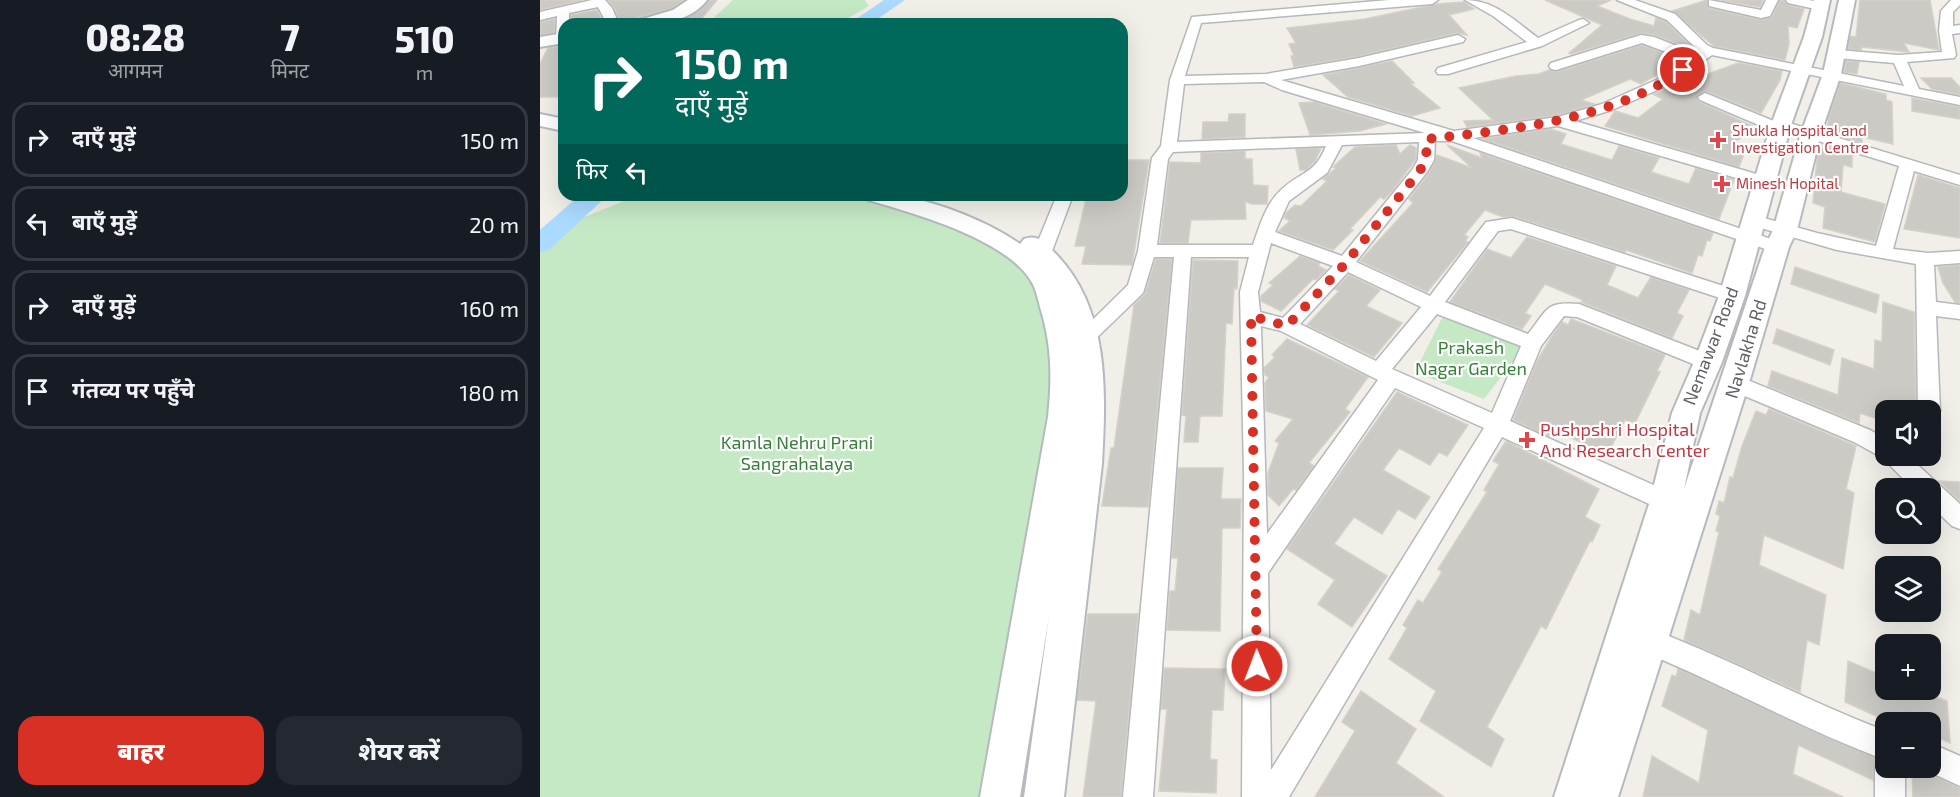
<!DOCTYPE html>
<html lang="hi">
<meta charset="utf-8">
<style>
:root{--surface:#171b24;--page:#242831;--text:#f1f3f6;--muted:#9ea1a6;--line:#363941;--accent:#d93025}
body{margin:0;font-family:"Exo 2","Noto Sans Devanagari",sans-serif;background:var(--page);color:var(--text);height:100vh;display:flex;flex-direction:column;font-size:22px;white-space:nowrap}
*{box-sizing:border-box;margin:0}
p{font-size:20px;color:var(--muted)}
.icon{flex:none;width:33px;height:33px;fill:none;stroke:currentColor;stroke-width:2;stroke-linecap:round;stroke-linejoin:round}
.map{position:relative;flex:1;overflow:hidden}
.details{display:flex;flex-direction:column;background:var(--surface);width:540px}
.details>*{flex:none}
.hud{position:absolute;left:18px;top:18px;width:570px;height:183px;border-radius:18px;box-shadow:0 6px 24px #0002;background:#00695c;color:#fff;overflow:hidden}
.buttons{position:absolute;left:1335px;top:400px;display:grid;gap:12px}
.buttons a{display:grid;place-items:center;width:66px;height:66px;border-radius:12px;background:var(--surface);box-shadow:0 6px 24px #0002;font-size:30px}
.pin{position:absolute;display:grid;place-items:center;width:51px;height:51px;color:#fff;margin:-26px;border:3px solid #fff;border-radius:50%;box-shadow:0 2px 6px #0007}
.me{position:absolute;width:66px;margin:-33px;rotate:359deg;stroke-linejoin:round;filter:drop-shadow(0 0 4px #0008)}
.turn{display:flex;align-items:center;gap:21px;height:126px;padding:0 18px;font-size:27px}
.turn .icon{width:78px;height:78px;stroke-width:2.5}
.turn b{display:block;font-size:42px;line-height:51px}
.then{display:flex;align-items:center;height:57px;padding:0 18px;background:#0003;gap:12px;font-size:22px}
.eta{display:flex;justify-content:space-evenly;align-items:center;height:102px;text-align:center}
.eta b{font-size:36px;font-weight:800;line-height:42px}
.primary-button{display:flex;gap:12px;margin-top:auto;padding:12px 18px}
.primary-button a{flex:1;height:69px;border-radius:18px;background:var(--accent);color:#fff;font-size:24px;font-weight:800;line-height:69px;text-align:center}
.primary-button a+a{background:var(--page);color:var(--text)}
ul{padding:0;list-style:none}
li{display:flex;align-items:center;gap:18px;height:75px;margin:0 12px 9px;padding:0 6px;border:3px solid var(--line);border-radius:18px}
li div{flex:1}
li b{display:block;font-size:22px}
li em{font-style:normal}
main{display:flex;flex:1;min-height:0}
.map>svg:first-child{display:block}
.green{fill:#c5e8c5}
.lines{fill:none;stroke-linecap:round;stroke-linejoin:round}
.river{fill:#aadaff;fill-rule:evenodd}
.building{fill:#cccac5;stroke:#d6d1c6;stroke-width:1.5}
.street-casing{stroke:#b5b8bc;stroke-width:3}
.secondary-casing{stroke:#b6babf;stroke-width:4}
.street{fill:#fff;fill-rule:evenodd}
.secondary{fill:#fff;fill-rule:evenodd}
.route{stroke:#d93025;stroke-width:10;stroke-dasharray:0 18}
.health-dot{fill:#e0444e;stroke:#fff;stroke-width:2}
.labels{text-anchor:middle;stroke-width:4.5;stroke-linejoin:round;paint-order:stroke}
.far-health-label{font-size:15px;fill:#be3a42;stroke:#fff;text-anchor:start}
.street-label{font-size:18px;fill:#5f6368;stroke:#fff}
.park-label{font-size:18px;fill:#348238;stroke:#fff}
.health-label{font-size:18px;fill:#be3a42;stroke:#fff;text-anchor:start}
</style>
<main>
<section class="details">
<div class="eta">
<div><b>08:28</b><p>आगमन</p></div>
<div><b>7</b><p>मिनट</p></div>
<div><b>510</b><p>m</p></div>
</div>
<ul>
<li><svg class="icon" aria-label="right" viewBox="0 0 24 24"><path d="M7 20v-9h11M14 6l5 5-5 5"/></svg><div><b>दाएँ मुड़ें</b></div><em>150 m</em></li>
<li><svg class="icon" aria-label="left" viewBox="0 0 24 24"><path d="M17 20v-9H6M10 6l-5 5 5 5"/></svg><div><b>बाएँ मुड़ें</b></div><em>20 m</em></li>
<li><svg class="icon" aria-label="right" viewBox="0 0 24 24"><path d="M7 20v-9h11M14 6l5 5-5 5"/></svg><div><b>दाएँ मुड़ें</b></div><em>160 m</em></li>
<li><svg class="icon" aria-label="arrive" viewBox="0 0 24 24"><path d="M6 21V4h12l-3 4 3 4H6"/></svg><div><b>गंतव्य पर पहुँचे</b></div><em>180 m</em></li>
</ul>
<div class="primary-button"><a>बाहर</a><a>शेयर करें</a></div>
</section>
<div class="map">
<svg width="1420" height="797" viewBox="0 0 1420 797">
<rect width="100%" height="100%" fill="#f1efe8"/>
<g class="green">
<path d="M193,0H325L329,6L298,24H167Z"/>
<path d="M99,195H336L385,209L486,259L525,357L460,797H0V235Z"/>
<path d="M905,312L987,343L944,399L875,372Z"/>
</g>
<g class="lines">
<g class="river">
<path d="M344,0H365L330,24H309Z"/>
<path d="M40,195H68L9,250L0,252V230Z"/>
</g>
</g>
<g class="building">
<path d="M0,0H42L0,10Z"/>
<path d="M68,0H144L132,8L91,19V23L84,24H81L74,7Z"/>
<path d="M169,0H177L157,24H138L161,9Z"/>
<path d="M1005,0H1071L1057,6L1090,19L1114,26L1116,18L1126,22L1156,51L1115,35L1101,33L1031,54L1029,53L1062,25Z"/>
<path d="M1167,0L1168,8L1220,20L1232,17L1240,0H1244L1248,5L1264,9L1257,28L1248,26L1249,44L1245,60L1174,46L1132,11Z"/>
<path d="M1181,0H1223L1220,7Z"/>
<path d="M1320,0H1390L1399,50L1364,43L1369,52L1322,47L1321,50L1308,49L1310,36L1316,37Z"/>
<path d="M924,2L934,9L909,15L927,35L917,33L819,56L754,67L751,56H754L749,44L756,43L747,28L825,19L896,4Z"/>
<path d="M57,10L64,24H31V15Z"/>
<path d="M15,19L14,32L0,35V22Z"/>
<path d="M24,45V93L19,97H0V64L8,48Z"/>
<path d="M1102,45L1143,60L1101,84L1090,79L1041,100L1054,104L1018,115L927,127L924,121L953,120L919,88L976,76L999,74L1009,70L1017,72Z"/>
<path d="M852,61L874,83L871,84L900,108L872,116L808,97L783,75Z"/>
<path d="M1306,61L1319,62L1317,74L1304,72Z"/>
<path d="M1198,63L1242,71L1240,80L1221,113L1166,91L1156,96L1159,102L1217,128L1194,142L1207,146L1199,167L1065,126L1075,111L1098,118L1123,99L1113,94Z"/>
<path d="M1381,78H1411L1420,87V95L1392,89Z"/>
<path d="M1300,83L1346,94V100L1352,102L1353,144L1322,137V143L1284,131L1287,130L1289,117Z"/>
<path d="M1372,98L1420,107V119L1372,111Z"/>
<path d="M774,102L846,124L820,131L770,135L759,103Z"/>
<path d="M689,114H705V137L662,139L663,122H688Z"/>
<path d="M1010,129L1026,134L1021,144L1072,160L1079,146L1119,158L1111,172L1149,184L1156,168L1194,180L1179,219L943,139Z"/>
<path d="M856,145L860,154L870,145L876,148V159L852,191L844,199L840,197L810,229L813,230L793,250L739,231L750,221L744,218L746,213L755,205L761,206L787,181L783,179L796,168L793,167L815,147Z"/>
<path d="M907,145L942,158L940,153L1173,233L1170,241L1167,240L1162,256L1158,255L1152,273L1086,250L1085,252L973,216L963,217L945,210L924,235L928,237L925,241L928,242L887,292L820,261L873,203L869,199L889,173L897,155L932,168Z"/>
<path d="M1283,145L1312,154V167L1303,165L1301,192L1345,204L1335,242L1283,228L1285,207L1273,203L1277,160L1280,147L1283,148Z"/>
<path d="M781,148L775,161L766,170H760L756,149Z"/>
<path d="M705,151V159H712L713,185L728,186L727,204H711L705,201L706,219L651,220L648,243H620L630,162L661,163V153Z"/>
<path d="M582,160H609L592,265L542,264L546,246H535L547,195H582Z"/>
<path d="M1378,175L1420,188V238L1364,229Z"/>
<path d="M987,237L1076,266L1067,285L1098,298L1111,277L1149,290L1137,313L1143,316L1132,338L1041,302L1043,300L1005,284L985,313L991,316L982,329L910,302L947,249L971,258Z"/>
<path d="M760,256L780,263L778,266L786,270L776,280L773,279L741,311L721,301V296L733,285L729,283Z"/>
<path d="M616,259H632L608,507L562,506L571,448H574L594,305L605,294Z"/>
<path d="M653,260L698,261L697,289L694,288L692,324L686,323L682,416H660L658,442H644L646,416L642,415Z"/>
<path d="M1420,265V303L1415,302L1403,283L1398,267Z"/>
<path d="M1255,267L1339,295L1336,313L1251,284Z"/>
<path d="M809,275L840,290L826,306L862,323L834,357L767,325L799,291L795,289Z"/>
<path d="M1343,302L1374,312L1376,411H1346V422L1320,413L1319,423L1228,386L1232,371L1298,395L1302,358L1334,369L1335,340L1342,342Z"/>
<path d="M1031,319L1125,355L1117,371L1120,372L1095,423L1085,420L1067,455L1013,429L1009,436L973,420L997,361L1012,336L1022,322L1028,325Z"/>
<path d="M1237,329L1294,350L1290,365L1233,343Z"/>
<path d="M747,339L828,377L805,409L810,412L769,463L774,466L756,490L753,489L739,506L728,495V473L739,443L735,441L753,419L726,411L725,383L729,377L725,375L724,368L735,357L732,355Z"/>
<path d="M857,392L928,425L907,456L899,452L890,465L859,448L843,470L890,497L875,519L858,509L842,534L814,517L794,544L847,576L812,627L778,604L795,580L747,549Z"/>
<path d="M1229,409L1316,446L1306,489L1314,493L1303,569L1224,535L1219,565L1286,595L1279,645L1267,640L1260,692L1144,640L1151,610L1160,615L1179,532L1176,531L1180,516L1176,514L1179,501L1184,503L1190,477L1193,478L1202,446L1216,411L1226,415Z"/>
<path d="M966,441L1059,489L1045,517L1060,525L1052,542L1050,541L1006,629L1001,626L947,727L964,739L951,767L880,721L896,691L849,659L867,628L863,625L878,600L883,603L902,572L898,569L947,492L944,490L959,464L953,461Z"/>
<path d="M638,468H683L681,499H701L700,528H682L680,631L627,630L630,591H635L638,558H632Z"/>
<path d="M1399,481L1420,482V501Z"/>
<path d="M548,614H598L581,797H543L556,701L537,700Z"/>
<path d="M1308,661L1345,677L1344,690H1379L1407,701L1410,743L1390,734V723H1363L1343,714V719L1305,702Z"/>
<path d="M624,668L685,669L683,710H672L670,759L677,760L676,793L619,791L627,709H621Z"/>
<path d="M1138,669L1337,759L1333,768V780L1258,745L1253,774L1303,797H1103L1112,756L1159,783L1168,730L1122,706L1132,675L1136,677Z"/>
<path d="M821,691L876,729L856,763L904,797H775L815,731L802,722Z"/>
<path d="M1372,768H1379L1420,788V797H1373Z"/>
</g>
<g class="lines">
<defs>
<g id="street">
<path d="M52,0H65L72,8L79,24H67L58,7L29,13V24H24L23,43L16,39L17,16L0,20V12Z"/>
<path d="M849,0H898L892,4L661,23L645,76L726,74L819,58L918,35L925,39L923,42L819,66L741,80L914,131L1018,117L1062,104L1123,77L1148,60L1102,43L1016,70L1011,69L1009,66L1011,63L1101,35L1114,37L1157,54L1160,52L1127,20L1077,0H1095L1135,14L1167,45L1173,48L1364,86L1354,63L1297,58L1290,54L1297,50L1358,55L1402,52L1399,31L1401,11L1411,0H1420V5L1413,12V26L1420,25V33L1412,34L1416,55L1414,58L1367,62L1379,89L1420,97V105L1172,55L1133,83L1072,110L1035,121L1230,178L1232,181L1230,184L1224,186L1018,126L933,138L1243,243L1246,247L1243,251L1237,253L912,141H895L894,160L887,172L816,262L890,296L946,222L972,218L1199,291L1201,296L1199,301L1192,302L971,229L958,231L905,302L988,334C1008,309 1005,301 1039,304L1175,357L1178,362L1175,367L1168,370L1037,317L1024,316L1001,346L970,421L1145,499L1149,506L1145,513L1137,516L1129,513L962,437L749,797H702L704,472L700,292L709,257H651L613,797H583L634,257H614L603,293L543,351L536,353L529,351L526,346L588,285L598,251L612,158L621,146L630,80L652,17ZM724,82L742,90L885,133L637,142L644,84ZM879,142L878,160L872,170L802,256L735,232L749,201L787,173L802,145ZM786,146C774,176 760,171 740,191C726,204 719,227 713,245H617L628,159L633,152ZM731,243L793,266L743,318L720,312L718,292ZM808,272L881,307L836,361L760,324ZM897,314L981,346L952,413L852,369ZM721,326L741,331L838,380L727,534ZM855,388L944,428L731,770L728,573Z"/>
<path d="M925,0C955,0 975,21 998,38L1039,20L1043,19L1049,23L1002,46L908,74H898L896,71L898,68L987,42L953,16Z"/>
<path d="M1169,0L1221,10L1226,0H1238L1230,16L1221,18L1169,6Z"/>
<path d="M1246,0H1269L1284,3L1286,6L1280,10L1248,3Z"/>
<path d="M1165,93L1236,122H1246L1420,175V185L1374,171L1353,249L1388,253L1420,251V263L1394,265L1396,302L1420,305V319L1396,316L1400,411L1397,417L1390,419V411H1378L1376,264L1297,250L1207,224L1204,220L1207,216L1213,215L1277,233L1336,246L1359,166L1246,131L1235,132L1160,100L1158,97Z"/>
<path d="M517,195H533L512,251L509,255H497L494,251Z"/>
<path d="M1195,375L1330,430L1346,439V456H1368L1420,504V529L1412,526L1390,505V489H1373L1343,458L1314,442L1188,389L1185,383L1188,377Z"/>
<path d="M1108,628C1189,658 1265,701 1346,731V768H1365V797H1335V768L1340,758C1257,726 1180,683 1099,650L1095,641L1099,632Z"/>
<path d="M1390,743L1420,756V786L1381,768H1390Z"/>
</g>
<g id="secondary">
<path d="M148,0H167C150,22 122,24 96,24L99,20L133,10Z"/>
<path d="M1274,0H1290L1282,37L1251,125L1205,296L1182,362L1160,413L1144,489L1225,247L1233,230L1261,133L1283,74L1299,0H1315L1301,74L1281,133L1257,230L1249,247L1209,383L1078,797H1014L1110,501L1132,413L1154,362L1179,296L1231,125L1264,37Z"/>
<path d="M24,33V43L0,47V37Z"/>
<path d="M0,114L24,119V131L0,126Z"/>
<path d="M325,195C337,195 351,193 363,196C402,204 447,221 480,244L484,239C498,234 504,242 514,252C570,308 566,391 562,464L524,797H484L509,616L480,797H440L508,417C512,378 512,345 500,307C498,299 496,289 491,281C466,239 373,213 328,200Z"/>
</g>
</defs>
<use href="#street" class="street-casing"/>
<use href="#secondary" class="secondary-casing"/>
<use href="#street" class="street"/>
<use href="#secondary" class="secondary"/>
</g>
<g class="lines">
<path class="route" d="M717,666L711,316L747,326L805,264L879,172L886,160L887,139C974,129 1069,121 1143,70"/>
</g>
<g class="health-dot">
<path d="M1175 131h6v6h6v6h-6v6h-6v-6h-6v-6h6z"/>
<path d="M1179 175h6v6h6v6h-6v6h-6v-6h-6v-6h6z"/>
<path d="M984 431h6v6h6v6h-6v6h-6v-6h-6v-6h6z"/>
</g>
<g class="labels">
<g class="far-health-label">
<text x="1192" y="136">Shukla Hospital and<tspan x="1192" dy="17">Investigation Centre</tspan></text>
<text x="1196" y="189">Minesh Hopital</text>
</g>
<g class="street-label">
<text transform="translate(1171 346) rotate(-69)" y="6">Nemawar Road</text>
<text transform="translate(1206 349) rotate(-73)" y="6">Navlakha Rd</text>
</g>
<g class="park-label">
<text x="931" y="354">Prakash<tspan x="931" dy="21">Nagar Garden</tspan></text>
<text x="257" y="449">Kamla Nehru Prani<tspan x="257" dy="21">Sangrahalaya</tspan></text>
</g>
<g class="health-label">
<text x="1000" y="436">Pushpshri Hospital<tspan x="1000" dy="21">And Research Center</tspan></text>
</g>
</g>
</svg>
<div class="buttons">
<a><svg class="icon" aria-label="sound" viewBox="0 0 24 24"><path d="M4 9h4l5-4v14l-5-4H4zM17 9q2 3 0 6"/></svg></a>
<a><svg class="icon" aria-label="search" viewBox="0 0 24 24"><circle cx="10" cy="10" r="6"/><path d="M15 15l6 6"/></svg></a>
<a><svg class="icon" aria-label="layers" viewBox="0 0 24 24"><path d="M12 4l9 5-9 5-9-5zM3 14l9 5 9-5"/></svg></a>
<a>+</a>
<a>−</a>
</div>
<div class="pin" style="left:1143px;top:70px;background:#d93025"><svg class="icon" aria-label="arrive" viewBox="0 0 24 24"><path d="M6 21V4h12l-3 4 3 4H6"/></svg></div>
<svg class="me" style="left:717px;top:666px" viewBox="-20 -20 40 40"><circle r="17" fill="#d93025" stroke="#fff" stroke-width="3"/><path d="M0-11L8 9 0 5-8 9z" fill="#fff"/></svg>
<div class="hud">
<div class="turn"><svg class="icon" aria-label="right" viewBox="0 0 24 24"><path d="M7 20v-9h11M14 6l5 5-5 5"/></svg><div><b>150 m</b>दाएँ मुड़ें</div></div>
<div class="then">फिर<svg class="icon" aria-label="left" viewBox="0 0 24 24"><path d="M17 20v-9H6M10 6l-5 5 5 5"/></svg></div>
</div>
</div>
</main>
